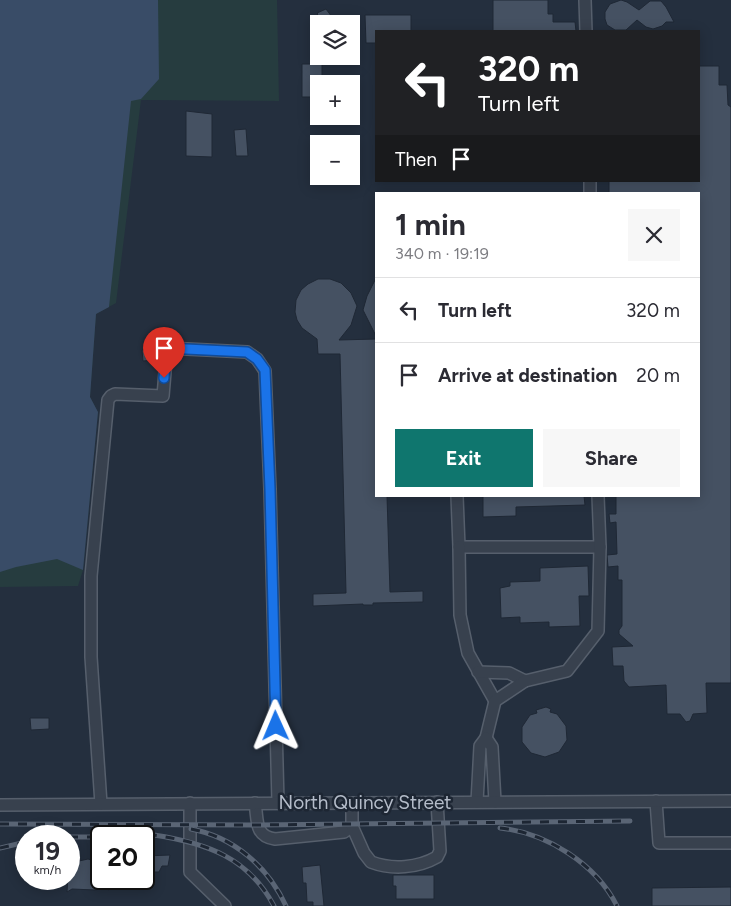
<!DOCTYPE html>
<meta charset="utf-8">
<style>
:root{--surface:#fff;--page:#f7f7f7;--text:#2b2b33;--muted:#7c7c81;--line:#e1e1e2;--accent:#0f766e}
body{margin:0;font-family:Figtree,sans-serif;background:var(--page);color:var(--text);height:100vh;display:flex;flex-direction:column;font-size:19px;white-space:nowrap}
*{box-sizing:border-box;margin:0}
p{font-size:16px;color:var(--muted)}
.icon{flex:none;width:28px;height:28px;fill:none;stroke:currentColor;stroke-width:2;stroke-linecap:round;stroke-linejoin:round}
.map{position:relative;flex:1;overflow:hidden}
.sheet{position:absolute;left:375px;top:192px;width:325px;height:305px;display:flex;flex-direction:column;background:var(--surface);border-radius:0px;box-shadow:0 2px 12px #0003}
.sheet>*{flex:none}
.top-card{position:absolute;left:375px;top:30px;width:325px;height:152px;border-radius:0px;box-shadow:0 2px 12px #0003;background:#202124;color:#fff;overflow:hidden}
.fabs{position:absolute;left:310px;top:15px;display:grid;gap:10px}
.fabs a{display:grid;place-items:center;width:50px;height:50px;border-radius:0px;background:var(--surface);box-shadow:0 2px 12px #0003;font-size:25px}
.speed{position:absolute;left:15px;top:825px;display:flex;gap:10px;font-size:25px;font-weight:700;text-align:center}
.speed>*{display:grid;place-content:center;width:65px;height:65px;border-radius:50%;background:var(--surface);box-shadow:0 2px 12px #0003;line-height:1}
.speed small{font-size:12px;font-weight:400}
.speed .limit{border:2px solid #111;border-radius:8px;background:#fff;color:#111}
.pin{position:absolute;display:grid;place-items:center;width:42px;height:42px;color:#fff;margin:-51px -21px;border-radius:50% 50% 50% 0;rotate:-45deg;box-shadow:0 0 5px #0007}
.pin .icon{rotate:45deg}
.me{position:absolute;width:55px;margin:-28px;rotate:359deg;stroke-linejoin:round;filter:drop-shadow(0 0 4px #0008)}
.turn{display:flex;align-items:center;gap:18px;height:105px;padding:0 20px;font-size:22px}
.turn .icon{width:65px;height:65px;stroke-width:2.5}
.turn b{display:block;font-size:35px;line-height:42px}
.then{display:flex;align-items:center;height:48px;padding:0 20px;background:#0003;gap:10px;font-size:19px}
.round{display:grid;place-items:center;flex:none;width:52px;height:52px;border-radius:0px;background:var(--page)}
.headline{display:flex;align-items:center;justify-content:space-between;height:85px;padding:0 20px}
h1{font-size:30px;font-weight:700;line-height:38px}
.primary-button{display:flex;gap:10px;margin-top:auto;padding:10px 20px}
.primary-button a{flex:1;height:58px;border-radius:0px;background:var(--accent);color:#fff;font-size:20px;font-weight:700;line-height:58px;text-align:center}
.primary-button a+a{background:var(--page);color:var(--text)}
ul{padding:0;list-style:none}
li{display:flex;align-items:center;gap:15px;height:65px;padding:0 20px;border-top:1px solid var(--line)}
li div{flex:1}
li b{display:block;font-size:19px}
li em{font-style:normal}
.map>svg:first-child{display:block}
.green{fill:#263c3f}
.water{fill:#394c67}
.building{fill:#455162;stroke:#1f2835}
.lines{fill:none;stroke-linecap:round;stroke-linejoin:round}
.minor-casing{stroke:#565f6c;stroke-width:14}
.minor{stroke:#38414e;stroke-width:11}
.rail-casing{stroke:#5a6575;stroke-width:5}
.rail{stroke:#1d2633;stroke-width:3;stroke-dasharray:9;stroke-linecap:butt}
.route-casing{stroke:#114b97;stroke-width:12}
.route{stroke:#1a73e8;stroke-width:9}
.labels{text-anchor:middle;stroke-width:5;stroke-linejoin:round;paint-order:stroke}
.street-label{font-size:19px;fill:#b4bcc9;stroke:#1d2633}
</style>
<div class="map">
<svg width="731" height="906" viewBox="0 0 731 906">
<rect width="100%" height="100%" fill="#242f3e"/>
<path class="green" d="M0,0H277L279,101L141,100L116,303L96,314L90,397L98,412L83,570L78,586L0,587Z"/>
<path class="water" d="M0,0H158L159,79L141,99L131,101L109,307L96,314L90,397L98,412L83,570L57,559L16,567L0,572Z"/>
<g class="building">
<path d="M493,0H548V14H553V22H575L576,31H493Z"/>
<path d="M621,0L627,2L639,10L650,1H661L666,7L674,22H666L662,26L653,29L646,27L637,20L626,30H615L607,25L605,19V12L610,4Z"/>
<path d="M326,9L332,17V24H318L315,17L318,14L317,13Z"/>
<path d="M365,15H411V31H376V43H366Z"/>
<path d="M302,64H322V84H319V97H302Z"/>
<path d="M699,66H719V85H727L728,105L731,107V683H706L707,713L693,714L690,721L686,722L680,714H667L666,685L629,687L624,681L623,666H613L612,647L633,646L619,634V630L622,626V580H618V566L608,567L607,555L617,554L616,522L610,523L609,514H616V496H699V194H609V181H699Z"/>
<path d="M186,111L212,114V157L186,156Z"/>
<path d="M246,129L248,156H236L234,130Z"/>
<path d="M376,278V336L363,310L367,296Z"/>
<path d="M318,279H330L341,283L351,293L357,306L351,325L339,340L376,339V496H387L390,592L423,591V602L373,603V605H363V604L313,606V594L346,593L340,354H318L317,339L302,328L297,320L295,312L296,300L301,290L308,284Z"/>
<path d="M154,349L155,360L143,361L142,350Z"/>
<path d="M483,496H584L585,505L516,507V516L483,517Z"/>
<path d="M588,566L589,596H579L580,626L549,627V622L520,623V617L501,618L500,588L510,586V582L540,581V568Z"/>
<path d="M546,707L551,709L550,712L557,714L566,726L567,740L559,752L545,757L531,753L522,742V727L530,715L537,713L536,710Z"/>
<path d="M30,718H49V729L31,730Z"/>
<path d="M170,855L168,866H162L159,872H144V856Z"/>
<path d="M88,859L101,863V879H109V890L104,888L95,890L72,889L67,892L69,860L79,861Z"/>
<path d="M320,865L324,906H313V902H307L306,883H303L302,867Z"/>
<path d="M393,875H434V899H396V886H393Z"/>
<path d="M731,887V906H652V888Z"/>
</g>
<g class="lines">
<defs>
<g id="minor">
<path d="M585,0L586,31"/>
<path d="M590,181V194"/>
<path d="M457,496L459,547H600"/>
<path d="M459,547L460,615L468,653L495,701"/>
<path d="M478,672L509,673L525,681"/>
<path d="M486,738L495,701L525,681L567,671L598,631L600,547L598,496"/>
<path d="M656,801L659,843H731"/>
<path d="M477,802L480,746L486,738L492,747L495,802"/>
<path d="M190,803V872L225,906"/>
<path d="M255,803C258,820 254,836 275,839L344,832L352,826V803"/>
<path d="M101,804L91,657V576L108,400L111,396L115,394L163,396L167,348L247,352L257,359L265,371L270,489L278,803"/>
<path d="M0,805L731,801"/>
<path d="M352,826L364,853L371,862C392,870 418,868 437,857L440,851L437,802"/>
</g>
</defs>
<use href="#minor" class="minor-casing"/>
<use href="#minor" class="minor"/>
<defs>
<g id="rail">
<path d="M0,824L258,825L630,821"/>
<path d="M500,828C547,833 596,864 617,906"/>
<path d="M191,829C234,837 268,867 286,906"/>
<path d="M112,830C126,830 141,833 154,835C206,843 248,857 274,906"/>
<path d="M69,837H101"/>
<path d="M0,848L26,842"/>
</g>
</defs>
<use href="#rail" class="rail-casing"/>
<use href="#rail" class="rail"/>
</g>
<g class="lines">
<defs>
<path id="route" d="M164,378L166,348L247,352L257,359L265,370L270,489L276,726"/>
</defs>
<use href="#route" class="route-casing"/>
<use href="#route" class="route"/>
</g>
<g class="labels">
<g class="street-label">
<text x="365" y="809">North Quincy Street</text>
</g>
</g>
</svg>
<div class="fabs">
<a><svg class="icon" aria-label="layers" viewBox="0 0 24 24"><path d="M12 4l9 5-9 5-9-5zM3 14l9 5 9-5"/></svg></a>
<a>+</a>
<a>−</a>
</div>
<div class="speed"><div>19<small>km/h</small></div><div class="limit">20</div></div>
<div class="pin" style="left:164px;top:378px;background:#d93025"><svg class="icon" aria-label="arrive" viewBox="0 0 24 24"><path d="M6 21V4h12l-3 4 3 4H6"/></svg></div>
<svg class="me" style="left:276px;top:726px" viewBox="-20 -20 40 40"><path d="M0-17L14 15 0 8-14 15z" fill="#1a73e8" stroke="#fff" stroke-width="4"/></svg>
<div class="top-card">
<div class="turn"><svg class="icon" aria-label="left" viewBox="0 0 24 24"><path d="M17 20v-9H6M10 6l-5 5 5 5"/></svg><div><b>320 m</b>Turn left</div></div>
<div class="then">Then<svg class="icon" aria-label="arrive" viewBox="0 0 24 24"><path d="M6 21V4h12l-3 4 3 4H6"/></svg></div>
</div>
<section class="sheet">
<div class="headline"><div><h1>1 min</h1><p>340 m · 19:19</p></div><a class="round"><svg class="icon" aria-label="close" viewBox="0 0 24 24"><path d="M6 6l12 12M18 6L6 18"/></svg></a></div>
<ul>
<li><svg class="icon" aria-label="left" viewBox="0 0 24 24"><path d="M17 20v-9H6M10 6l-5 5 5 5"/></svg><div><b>Turn left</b></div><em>320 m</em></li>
<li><svg class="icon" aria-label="arrive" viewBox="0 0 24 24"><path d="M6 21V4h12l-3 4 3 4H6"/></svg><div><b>Arrive at destination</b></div><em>20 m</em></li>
</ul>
<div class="primary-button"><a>Exit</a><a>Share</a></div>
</section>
</div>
